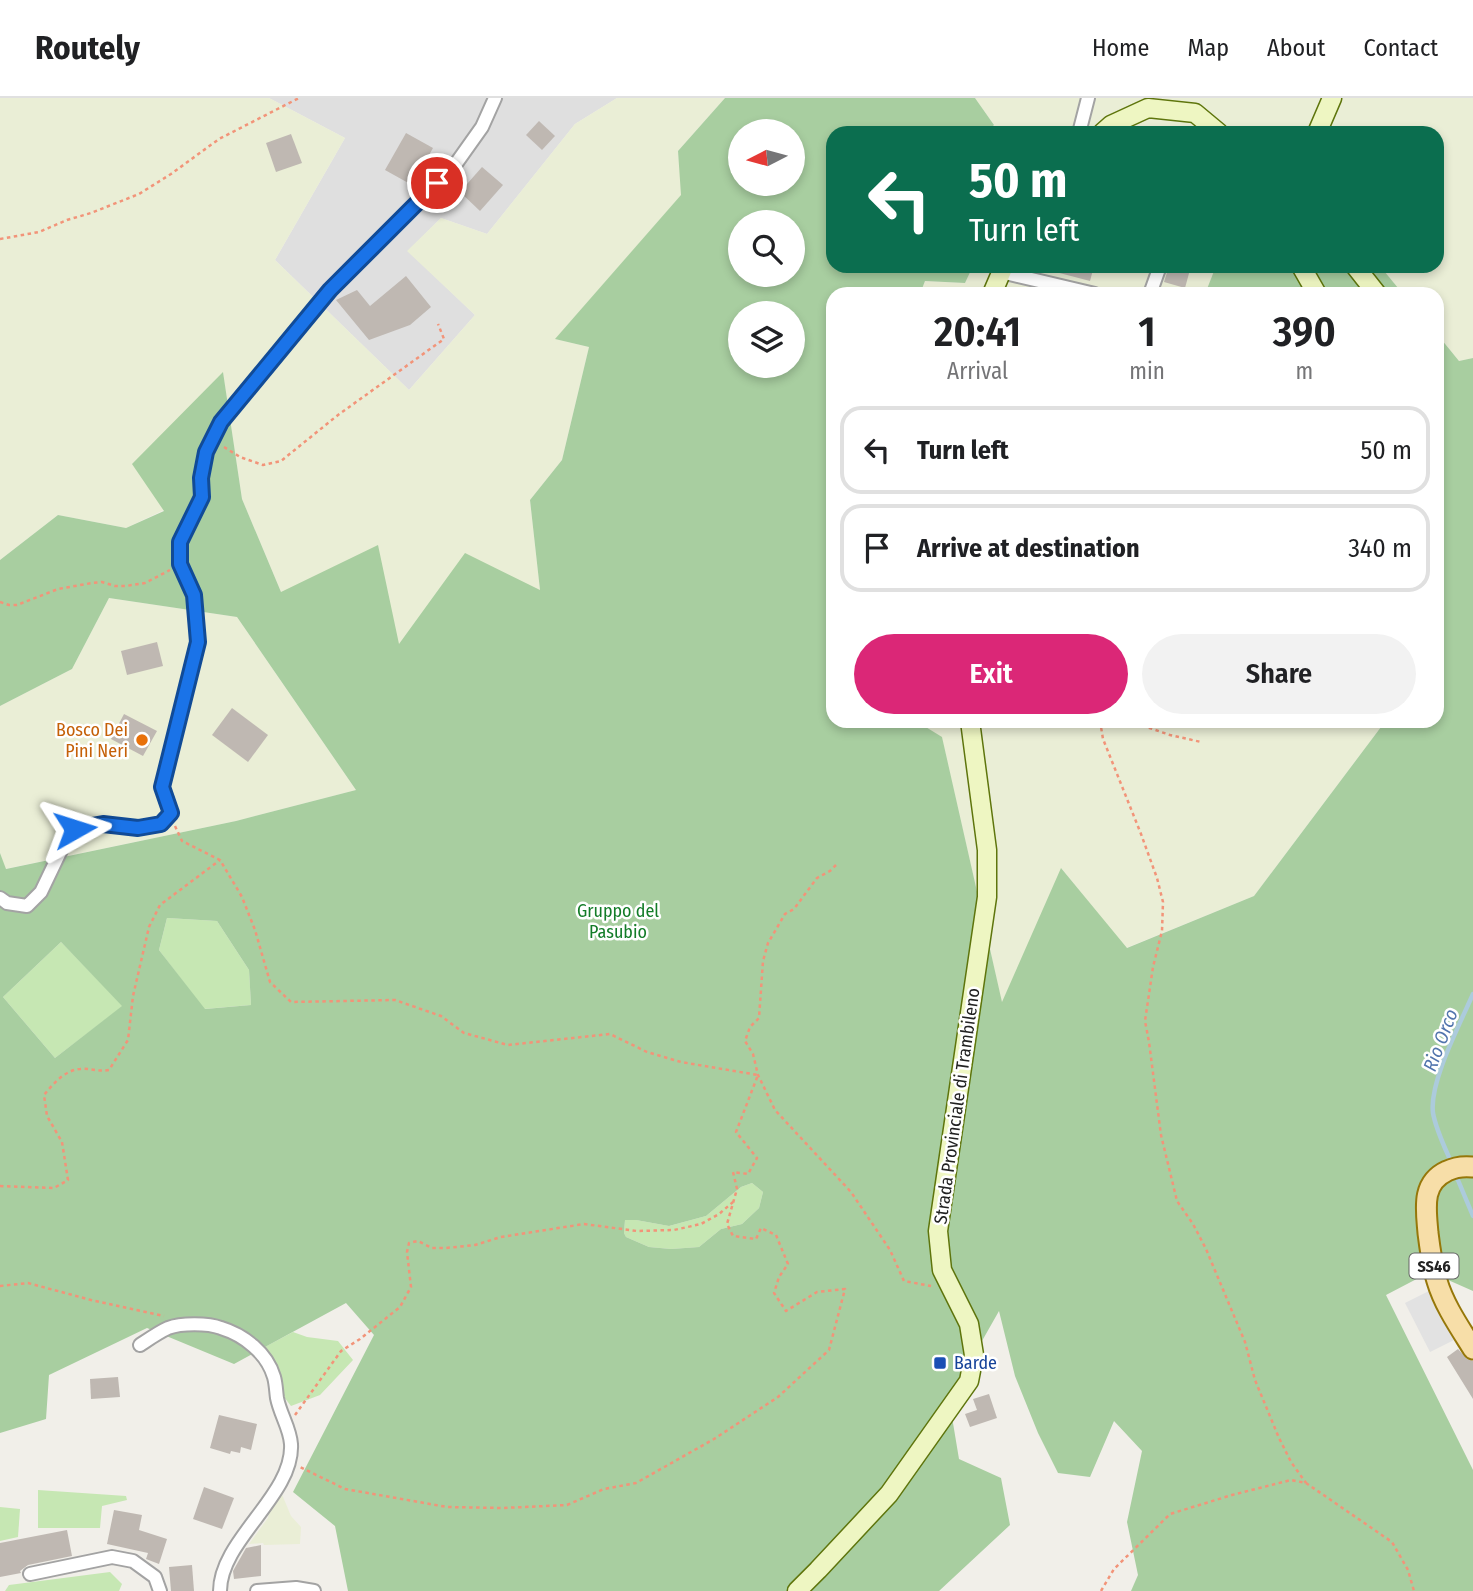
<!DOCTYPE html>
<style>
:root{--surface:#fff;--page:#f2f2f2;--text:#202124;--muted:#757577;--line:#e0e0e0;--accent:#db2777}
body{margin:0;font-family:"Fira Sans Condensed",sans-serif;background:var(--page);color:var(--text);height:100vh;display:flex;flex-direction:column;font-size:26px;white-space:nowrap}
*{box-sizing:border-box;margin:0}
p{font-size:23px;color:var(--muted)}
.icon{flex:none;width:38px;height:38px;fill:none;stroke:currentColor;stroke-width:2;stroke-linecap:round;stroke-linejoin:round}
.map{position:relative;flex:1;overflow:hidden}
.sheet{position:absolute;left:826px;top:189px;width:618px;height:441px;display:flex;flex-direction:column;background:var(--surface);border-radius:21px;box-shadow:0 4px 10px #0003}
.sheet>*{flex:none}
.hud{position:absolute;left:826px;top:28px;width:618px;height:147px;border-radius:21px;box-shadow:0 4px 10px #0003;background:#0b6e4f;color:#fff;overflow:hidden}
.needle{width:46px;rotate:264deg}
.fabs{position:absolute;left:728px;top:21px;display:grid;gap:14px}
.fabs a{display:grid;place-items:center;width:77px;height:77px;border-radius:50%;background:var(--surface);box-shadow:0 4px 10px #0003;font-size:35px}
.pin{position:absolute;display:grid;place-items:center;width:60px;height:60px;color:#fff;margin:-30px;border:4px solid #fff;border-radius:50%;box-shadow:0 2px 7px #0007}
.me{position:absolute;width:77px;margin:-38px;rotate:84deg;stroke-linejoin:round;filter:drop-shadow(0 0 5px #0008)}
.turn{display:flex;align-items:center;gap:24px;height:147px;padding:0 28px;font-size:32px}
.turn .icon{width:91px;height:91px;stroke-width:2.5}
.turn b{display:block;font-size:49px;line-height:60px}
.eta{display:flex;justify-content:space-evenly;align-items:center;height:119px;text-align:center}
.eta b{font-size:42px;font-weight:600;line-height:49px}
.cta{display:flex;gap:14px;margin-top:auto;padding:14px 28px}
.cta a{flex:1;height:80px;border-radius:42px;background:var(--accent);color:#fff;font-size:28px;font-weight:600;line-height:80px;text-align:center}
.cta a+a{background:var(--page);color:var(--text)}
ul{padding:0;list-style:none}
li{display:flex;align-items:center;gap:21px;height:88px;margin:0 14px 10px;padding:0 14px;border:4px solid var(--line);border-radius:21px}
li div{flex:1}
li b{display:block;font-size:26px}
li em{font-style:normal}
header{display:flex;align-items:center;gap:42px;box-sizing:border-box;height:98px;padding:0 35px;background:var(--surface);border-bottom:2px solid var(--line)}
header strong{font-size:33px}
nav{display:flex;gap:38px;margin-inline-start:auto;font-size:24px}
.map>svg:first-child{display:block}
.residential{fill:#dfdfdf}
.farmland{fill:#eaeed6}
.grass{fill:#c6e7b3}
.forest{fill:#a8cea0;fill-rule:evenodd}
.parking{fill:#e2e2e2}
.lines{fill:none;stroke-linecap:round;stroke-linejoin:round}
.stream{stroke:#accbdc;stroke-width:4.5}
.building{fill:#bfb8b2}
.street-casing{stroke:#a3a3a3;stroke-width:16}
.secondary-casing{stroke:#5e750c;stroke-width:21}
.primary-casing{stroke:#967709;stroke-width:23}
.path{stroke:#f29479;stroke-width:2.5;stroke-dasharray:3.5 3.5;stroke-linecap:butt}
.street{stroke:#fff;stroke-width:12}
.secondary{stroke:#eef6c2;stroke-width:18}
.primary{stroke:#f7dea8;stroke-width:19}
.route-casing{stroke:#114b97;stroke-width:18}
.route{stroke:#1a73e8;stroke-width:12}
.food-dot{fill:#e8710a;stroke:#fff;stroke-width:2.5}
.transit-dot{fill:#1a4fb4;stroke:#fff;stroke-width:2.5}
.labels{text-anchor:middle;stroke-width:5;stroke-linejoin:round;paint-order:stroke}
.shield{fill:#fff;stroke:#646464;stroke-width:2}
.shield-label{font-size:16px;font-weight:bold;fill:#222}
.food-label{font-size:18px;fill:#c56008;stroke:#fff;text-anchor:end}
.park-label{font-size:18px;fill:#137c28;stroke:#fff}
.street-label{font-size:18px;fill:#222;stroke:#fff}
.transit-label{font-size:18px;fill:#164399;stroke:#fff;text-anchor:start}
.water-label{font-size:19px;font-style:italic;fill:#5275ad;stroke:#fff}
</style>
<header>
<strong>Routely</strong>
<nav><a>Home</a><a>Map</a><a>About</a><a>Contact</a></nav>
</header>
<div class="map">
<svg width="1473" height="1493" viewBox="0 0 1473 1493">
<rect width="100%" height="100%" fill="#f1efe9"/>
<path class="residential" d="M269,0H617L575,26L487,136L441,120L408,153L475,217L409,292L275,162L345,40Z"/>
<g class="farmland">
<path d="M0,0H269L345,40L275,162L409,292L475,217L407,153L441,120L487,136L575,26L617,0H725L678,53L682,97L556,241L589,249L562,362L530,402L540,492L399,547L281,494L242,401L223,275L164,412L126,430L58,417L0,462Z"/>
<path d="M975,0H1473V260L1459,263L1437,236V196H1403L1380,168H1437V35H1270L1267,31L1265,35H986L994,27Z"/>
<path d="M973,168H1216L1205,196H920L925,183L965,185Z"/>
<path d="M109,500L237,519L356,692L236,723L5,771L0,755V608L72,571Z"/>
<path d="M916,623H1373L1381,629L1254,798L1126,850L1062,771L1002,905L942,640Z"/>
<path d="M281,1394L291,1418L301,1429L300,1446L264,1447L263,1445L249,1446L268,1420L270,1407Z"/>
</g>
<g class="grass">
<path d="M167,820L217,823L249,872L251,907L204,911L159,852Z"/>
<path d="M61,844L123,908L55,960L3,899Z"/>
<path d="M752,1085L763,1094L759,1110L742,1126L721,1131L699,1149L671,1151L649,1149L626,1139L624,1135L625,1122H636L669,1128L706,1118L741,1089Z"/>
<path d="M293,1234L307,1239L338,1243L353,1262L320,1297L291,1308L284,1299L274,1262L263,1250Z"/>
<path d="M38,1392L126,1398L127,1402L102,1408L100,1430H38Z"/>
<path d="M0,1409L20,1411L18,1439L0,1443Z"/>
<path d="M110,1474L122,1486L119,1493H5L9,1487Z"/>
</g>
<g class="forest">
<path d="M725,0H975L994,27L986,35H833V168H973L965,185L925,183L920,196H833V623H916L942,639L1002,904L1061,770L1127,850L1254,798L1381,629L1373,623H1437V236L1459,263L1473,260V1193L1430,1174L1386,1197L1473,1372V1493H1131L1138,1477L1127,1424L1142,1353L1114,1323L1090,1379L1058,1375L1038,1335L1015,1278L999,1213L949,1301L959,1361L1001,1380L1010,1427L939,1493H348L335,1428L293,1394L374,1237L346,1205L234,1266L147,1230L49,1277L46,1321L0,1335V755L6,771L236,723L356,692L237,519L109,500L72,571L0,608V462L58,417L126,430L164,413L132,366L223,274L242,401L281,494L378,447L399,546L465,455L540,492L530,402L562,362L589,249L555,241L681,97L678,53ZM740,33H793V86H740ZM740,124H793V177H740ZM740,215H793V268H740ZM167,820L217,823L249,872L251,907L205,911L159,852ZM61,844L122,908L55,960L3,899ZM752,1085L763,1094L759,1110L742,1126L721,1131L699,1149L671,1151L649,1149L626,1139L624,1135L625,1122H636L669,1128L706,1118L741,1089Z"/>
<path d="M1216,168H1380L1403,196H1205Z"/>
</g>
<path class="parking" d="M1433,1191L1458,1240L1430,1254L1405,1205Z"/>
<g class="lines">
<g class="stream">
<path d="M1452,1066C1445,1050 1436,1032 1433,1015C1429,984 1460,926 1473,896"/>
<path d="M1455,1075L1473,1118"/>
</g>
</g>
<g class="building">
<path d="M539,23L555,38L542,52L526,37Z"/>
<path d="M406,35L433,50L412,87L385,72Z"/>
<path d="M291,36L302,65L276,74L266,45Z"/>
<path d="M482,69L503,87L480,113L460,94Z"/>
<path d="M1049,168H1094L1090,183L1048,172Z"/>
<path d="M1169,168H1191L1185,190L1164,184Z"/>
<path d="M406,178L431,209L410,227L369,242L336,202L357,192L370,208Z"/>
<path d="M157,544L163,568L127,577L121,553Z"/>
<path d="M232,610L268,637L248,664L212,637Z"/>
<path d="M124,616L157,633L143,658L111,641Z"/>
<path d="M1458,1251L1467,1261L1473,1263V1301L1447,1259Z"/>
<path d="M118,1279L120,1299L91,1301L90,1281Z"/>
<path d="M989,1296L997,1320L970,1329L965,1316L977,1312L973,1301Z"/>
<path d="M219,1317L257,1326L251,1352L241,1349L240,1355L231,1353L230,1356L210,1350Z"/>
<path d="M204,1389L234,1400L222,1431L193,1421Z"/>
<path d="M114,1412L142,1417L139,1432L167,1441L159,1466L146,1461L148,1455L107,1446Z"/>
<path d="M67,1432L72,1458L28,1467L20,1473L21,1475L0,1479V1445Z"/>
<path d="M261,1447V1478L234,1481L233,1473L246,1450Z"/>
<path d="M192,1467L194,1493H171L169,1469Z"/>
</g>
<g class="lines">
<defs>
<g id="street">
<path d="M1079,35L1088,0"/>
<path d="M1001,174L1095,196"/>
<path d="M1150,196L1160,168"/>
<path d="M0,800L7,805L27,808L41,794L63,748L75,731L103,726L138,730L161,726L171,715L162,689L198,544L194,497L180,466V444L202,399L201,380L206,354L221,324L330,193L455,67L482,29L495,0"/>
<path d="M140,1247C149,1241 159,1234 168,1230C181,1225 208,1225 221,1230C244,1237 267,1255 274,1279C276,1286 276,1293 277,1300C280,1316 290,1330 291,1346C294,1397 220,1442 220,1493"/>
<path d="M30,1476L112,1459L133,1463L155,1479L160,1493"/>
<path d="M257,1493L296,1490L314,1493"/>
</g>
<g id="secondary">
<path d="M1102,35L1111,27L1148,10L1195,15L1219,35"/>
<path d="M1317,35L1332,0"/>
<path d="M1301,168L1317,196"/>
<path d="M1355,168L1377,196"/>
<path d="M992,196L1004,168"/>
<path d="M797,1493L818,1472L889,1396L969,1283L974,1257L969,1226L942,1172L938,1133L987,799V752L970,623"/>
</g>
<path id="primary" d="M1473,1069C1464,1068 1455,1069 1447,1073C1421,1085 1426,1111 1428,1135C1430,1151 1432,1168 1437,1183C1444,1207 1460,1230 1473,1251"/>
</defs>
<use href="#street" class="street-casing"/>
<use href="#secondary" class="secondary-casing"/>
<use href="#primary" class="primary-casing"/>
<g class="path">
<path d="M0,141L39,134L67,122L91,115L139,96L171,76L219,41L299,0"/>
<path d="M224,349L240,359L263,367L281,363L338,317L444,241L438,226"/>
<path d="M0,504L9,507H17L58,491L92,485L102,484L115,488H126L145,485L170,472"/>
<path d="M1100,623L1103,641L1141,736L1157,780L1163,804L1162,833L1153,869L1145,923L1149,944L1161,1037L1177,1103L1193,1126L1206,1151L1245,1244L1255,1282L1279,1340L1291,1364L1306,1385"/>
<path d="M1129,623L1170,637L1201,644"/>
<path d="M175,728L182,743L220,762L242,799L255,832L270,884L291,904L395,902L441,918L464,935L508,947L610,936L647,954L681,964L758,977L736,1034L757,1060L748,1076L733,1074L737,1091L727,1126L733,1138L756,1141L761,1130L776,1137L788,1166L779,1179L774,1195L786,1213L817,1194L845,1191L829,1252L778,1299L714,1341L636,1385L604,1391L567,1407L503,1410L447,1409L345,1391L300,1369"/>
<path d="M836,767L830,773L817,780L794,811L785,816L768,845L763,863L759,920L750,929L745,943L753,956L758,977L775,1012L851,1094L890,1152L904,1183L931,1188"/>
<path d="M0,1088L54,1090L68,1082L62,1044L47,1018L44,997C53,986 65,972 80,971C90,970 98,974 109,972L128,942L133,898L149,829L160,807L220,762"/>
<path d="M0,1188L28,1185L91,1202L164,1218"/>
<path d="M295,1317L341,1253L360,1241L400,1209L411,1189L407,1154L409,1145L418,1143L432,1150H446L475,1147L501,1139L584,1126L637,1133L674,1132L701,1126L719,1116L733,1104"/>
<path d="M1101,1493L1114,1471L1170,1416L1232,1397L1291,1382L1306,1385L1392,1444L1408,1472L1414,1493"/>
</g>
<use href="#street" class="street"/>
<use href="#secondary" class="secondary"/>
<use href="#primary" class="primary"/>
</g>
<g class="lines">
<defs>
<path id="route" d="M75,731L103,726L138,730L161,726L171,715L162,689L198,544L194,497L180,466V444L202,399L201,380L206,354L221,324L330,192L437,85"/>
</defs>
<use href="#route" class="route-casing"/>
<use href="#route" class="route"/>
</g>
<circle class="food-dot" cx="142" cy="642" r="7"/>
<rect class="transit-dot" x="933" y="1258" width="14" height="14" rx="3.5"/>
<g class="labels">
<rect class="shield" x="1409.5" y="1155.5" width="49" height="25" rx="5"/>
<g class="shield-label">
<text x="1434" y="1174">SS46</text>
</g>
<g class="food-label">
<text x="128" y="638">Bosco Dei<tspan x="128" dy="21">Pini Neri</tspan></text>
</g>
<g class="park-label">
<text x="618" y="819">Gruppo del<tspan x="618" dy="21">Pasubio</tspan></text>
</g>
<g class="street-label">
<text transform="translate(957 1008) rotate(-82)" y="6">Strada Provinciale di Trambileno</text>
</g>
<g class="transit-label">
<text x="954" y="1271">Barde</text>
</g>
<g class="water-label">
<text transform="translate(1440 942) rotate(-69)" y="7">Rio Orco</text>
</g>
</g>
</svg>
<div class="fabs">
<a><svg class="needle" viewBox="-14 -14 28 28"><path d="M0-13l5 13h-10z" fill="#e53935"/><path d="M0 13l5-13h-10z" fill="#757577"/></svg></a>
<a><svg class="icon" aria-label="search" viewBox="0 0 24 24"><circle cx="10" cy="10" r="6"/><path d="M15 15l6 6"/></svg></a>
<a><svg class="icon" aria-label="layers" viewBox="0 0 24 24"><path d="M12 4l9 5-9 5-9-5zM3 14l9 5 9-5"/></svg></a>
</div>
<div class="pin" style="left:437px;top:85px;background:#d93025"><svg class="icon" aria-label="arrive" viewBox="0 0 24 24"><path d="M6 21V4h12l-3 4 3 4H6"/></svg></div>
<svg class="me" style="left:75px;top:731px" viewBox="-20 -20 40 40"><path d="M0-17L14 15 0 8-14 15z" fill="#1a73e8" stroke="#fff" stroke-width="4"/></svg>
<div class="hud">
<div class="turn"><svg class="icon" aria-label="left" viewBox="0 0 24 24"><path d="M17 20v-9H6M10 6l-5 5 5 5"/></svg><div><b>50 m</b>Turn left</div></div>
</div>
<section class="sheet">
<div class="eta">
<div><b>20:41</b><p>Arrival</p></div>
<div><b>1</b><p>min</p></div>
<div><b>390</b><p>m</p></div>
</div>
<ul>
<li><svg class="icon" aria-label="left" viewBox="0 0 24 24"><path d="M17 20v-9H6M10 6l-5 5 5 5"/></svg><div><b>Turn left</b></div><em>50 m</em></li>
<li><svg class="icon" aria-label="arrive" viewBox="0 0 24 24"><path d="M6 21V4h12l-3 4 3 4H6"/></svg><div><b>Arrive at destination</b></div><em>340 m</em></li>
</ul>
<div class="cta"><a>Exit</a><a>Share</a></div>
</section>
</div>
